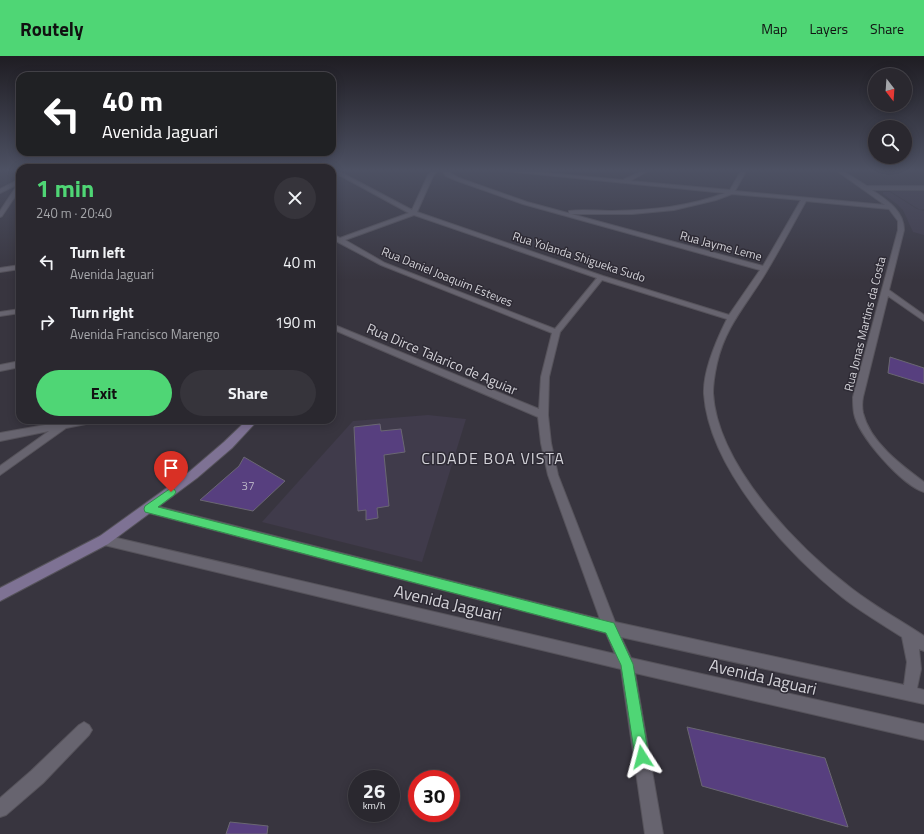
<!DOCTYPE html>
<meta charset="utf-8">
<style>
:root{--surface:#2a282f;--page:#36343b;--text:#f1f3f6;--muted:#a5a6aa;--line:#46444b;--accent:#4fd675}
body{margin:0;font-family:"Titillium Web",sans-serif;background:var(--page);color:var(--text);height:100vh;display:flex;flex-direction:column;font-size:15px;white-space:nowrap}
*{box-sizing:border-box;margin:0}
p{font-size:13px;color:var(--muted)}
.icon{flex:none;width:22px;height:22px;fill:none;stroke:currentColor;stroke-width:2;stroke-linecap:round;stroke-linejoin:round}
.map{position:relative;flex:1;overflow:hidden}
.panel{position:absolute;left:16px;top:108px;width:320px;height:260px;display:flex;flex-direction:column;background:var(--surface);border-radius:12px;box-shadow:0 2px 10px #0003,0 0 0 1px var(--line)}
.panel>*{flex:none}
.guide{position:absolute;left:16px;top:16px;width:320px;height:84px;border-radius:12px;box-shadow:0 2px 10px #0003,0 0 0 1px var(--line);background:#202124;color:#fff;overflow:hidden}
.needle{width:26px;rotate:163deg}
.buttons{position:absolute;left:868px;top:12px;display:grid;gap:8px}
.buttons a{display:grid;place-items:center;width:44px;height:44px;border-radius:50%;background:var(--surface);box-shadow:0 2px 10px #0003,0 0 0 1px var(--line);font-size:20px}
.speed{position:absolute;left:348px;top:714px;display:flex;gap:8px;font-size:20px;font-weight:700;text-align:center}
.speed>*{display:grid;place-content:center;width:52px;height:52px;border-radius:50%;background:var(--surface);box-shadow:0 2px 10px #0003,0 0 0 1px var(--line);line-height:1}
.speed small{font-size:10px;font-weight:400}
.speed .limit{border:6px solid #d22;background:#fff;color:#111}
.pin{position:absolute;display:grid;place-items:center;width:34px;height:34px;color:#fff;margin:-41px -17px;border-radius:50% 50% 50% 0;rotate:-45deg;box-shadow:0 0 4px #0007}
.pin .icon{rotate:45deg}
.me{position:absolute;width:44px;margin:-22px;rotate:351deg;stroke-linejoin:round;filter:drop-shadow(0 0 3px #0008)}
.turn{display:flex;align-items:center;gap:14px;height:84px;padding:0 20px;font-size:18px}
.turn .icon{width:52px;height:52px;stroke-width:2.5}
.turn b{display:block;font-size:28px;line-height:34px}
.round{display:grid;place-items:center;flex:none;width:42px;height:42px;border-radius:21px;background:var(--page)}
.headline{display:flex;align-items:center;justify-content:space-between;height:68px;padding:0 20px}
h1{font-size:24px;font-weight:700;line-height:30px;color:var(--accent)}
.button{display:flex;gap:8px;margin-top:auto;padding:8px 20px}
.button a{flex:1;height:46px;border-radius:24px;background:var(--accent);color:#111;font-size:16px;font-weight:700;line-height:46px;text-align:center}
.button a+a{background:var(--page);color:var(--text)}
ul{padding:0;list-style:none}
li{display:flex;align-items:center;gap:12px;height:60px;padding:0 20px}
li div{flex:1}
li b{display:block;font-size:15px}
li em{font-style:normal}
header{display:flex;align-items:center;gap:24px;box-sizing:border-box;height:56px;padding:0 20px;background:var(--accent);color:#111}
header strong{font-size:19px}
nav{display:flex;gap:22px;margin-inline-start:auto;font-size:14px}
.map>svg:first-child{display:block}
.built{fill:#403b4b}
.building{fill:#573f7f;stroke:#6a6772}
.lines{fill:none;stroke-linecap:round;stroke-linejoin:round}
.street-casing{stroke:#56535b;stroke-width:2}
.secondary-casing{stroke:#56535b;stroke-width:2}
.street{fill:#67646f;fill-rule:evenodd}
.secondary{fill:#7e7294;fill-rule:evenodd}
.route{fill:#4fd675;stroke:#338b4c}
.labels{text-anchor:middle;stroke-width:3;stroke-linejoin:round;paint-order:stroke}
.far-street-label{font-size:12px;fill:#d3d2d8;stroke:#2e2b35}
.number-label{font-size:12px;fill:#b4adc2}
.street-label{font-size:14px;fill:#d3d2d8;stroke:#2e2b35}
.quarter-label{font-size:16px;letter-spacing:1px;fill:#d3d2d8;stroke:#2e2b35}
.near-street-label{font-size:17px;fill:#d3d2d8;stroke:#2e2b35}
</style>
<header>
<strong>Routely</strong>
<nav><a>Map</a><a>Layers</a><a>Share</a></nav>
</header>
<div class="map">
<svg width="924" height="778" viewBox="0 0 924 778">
<rect width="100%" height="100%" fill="#38353f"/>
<g class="built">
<path d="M924,134V153L920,154L890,135Z"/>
<path d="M883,136H890L917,153L924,155V179L913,176L903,154L897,148L883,138Z"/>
<path d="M428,359L466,363L422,506L262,466L353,365Z"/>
</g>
<g class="building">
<path d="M890,301L924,312V328L888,317Z"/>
<path d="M380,368L381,375L401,373L405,396L384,399L389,450L377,452L378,462L366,464V454L358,455L354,371Z"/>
<path d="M244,401L285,425L253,455L200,444L239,410Z"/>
<path d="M687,671L825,702L848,771L702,730Z"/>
<path d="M230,766L268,770L267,778H226Z"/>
</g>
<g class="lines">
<defs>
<g id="street">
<path d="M332,115H338L412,154L428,119L432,115H437L433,120L417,156L603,220L729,259L760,214L523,148L455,124L446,120L442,115H447L459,122L527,146L763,210L801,144L732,138L716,144L674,154L632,158H571L569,157V155C583,153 598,155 612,155C651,154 689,151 725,137L506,115H526L623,124L642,115H648L630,125L730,134L741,115H746L735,135L885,149L837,115H843L867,130H924V134H872C887,144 904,155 904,174L889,234L924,259V265L888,240L863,341C862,346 862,352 863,357C870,386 901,409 924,426V436C902,429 858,380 854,357C853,351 853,346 853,341L898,174V165L889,153L806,145C794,167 781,191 768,213C749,246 726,268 717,307C715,316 713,328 713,337C717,409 797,491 851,532C874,550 900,564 924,580V595L919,593L921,613L917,632L924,634V648L621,581L631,602L924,668V684L635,617L663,778H645L621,613L100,488L98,484L100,480L104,479L615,598L606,577L145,456L143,453L145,450L149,448L600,563L548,419L541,387L538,361L332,273V268L539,353L541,321L552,277L381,209L332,183V178L340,182L409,157ZM414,159L597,222L555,273L385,207L345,184ZM602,224L727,263C717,283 703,315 704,338C709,412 786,496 842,541C861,556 882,568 902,581L907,606L904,629L615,566L558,419L551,387L548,359L549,321L560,276Z"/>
<path d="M20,123L19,128L20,127V133L2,160L0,161V155L18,128L0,137V133Z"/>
<path d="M20,209V213L0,216V212Z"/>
<path d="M20,253V257L0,260V256Z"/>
<path d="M20,305V311L0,315V309Z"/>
<path d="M73,364H96L91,367L66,372L0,419V410L49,375L0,385V377Z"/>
<path d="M84,666L89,669L92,674L89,679L43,727L6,759L0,761V742L31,715L79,669Z"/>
</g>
<path id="secondary" d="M247,364H258L232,392L197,422L108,488L0,545V532L100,480L189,416L224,386Z"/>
</defs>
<use href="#street" class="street-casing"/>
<use href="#secondary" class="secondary-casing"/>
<use href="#street" class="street"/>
<use href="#secondary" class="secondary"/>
</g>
<linearGradient id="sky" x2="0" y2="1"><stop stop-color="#1f1d23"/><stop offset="0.51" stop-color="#4d5163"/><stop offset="1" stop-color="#4d5163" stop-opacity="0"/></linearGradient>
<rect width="924" height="224" fill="url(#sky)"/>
<path class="route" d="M171,432L174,433L176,436L174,439L158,451L614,567L633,608L649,701L647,706L642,708L637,706L635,701L621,609L606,577L145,456L144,453L145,450Z"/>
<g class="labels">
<g class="far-street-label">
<text transform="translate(721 190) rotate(15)" y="4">Rua Jayme Leme</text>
<text transform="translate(579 201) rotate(18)" y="4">Rua Yolanda Shigueka Sudo</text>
<text transform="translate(447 221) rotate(22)" y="4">Rua Daniel Joaquim Esteves</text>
<text transform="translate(865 268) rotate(-76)" y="4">Rua Jonas Martins da Costa</text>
</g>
<g class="number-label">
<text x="248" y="434">37</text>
</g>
<g class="street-label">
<text transform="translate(442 303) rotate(23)" y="5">Rua Dirce Talarico de Aguiar</text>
</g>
<g class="quarter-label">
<text x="493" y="408">CIDADE BOA VISTA</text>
</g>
<g class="near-street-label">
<text transform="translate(448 547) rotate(13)" y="6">Avenida Jaguari</text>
<text transform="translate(763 621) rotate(13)" y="6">Avenida Jaguari</text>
</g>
</g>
</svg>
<div class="buttons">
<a><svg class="needle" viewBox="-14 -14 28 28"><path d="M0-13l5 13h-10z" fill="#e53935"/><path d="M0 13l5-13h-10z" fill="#a5a6aa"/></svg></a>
<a><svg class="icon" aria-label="search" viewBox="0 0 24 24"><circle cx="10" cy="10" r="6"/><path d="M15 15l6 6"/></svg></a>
</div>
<div class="speed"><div>26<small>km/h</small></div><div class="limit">30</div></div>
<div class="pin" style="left:171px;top:436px;background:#d93025"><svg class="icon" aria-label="arrive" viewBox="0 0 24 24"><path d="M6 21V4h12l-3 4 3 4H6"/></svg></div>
<svg class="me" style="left:642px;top:701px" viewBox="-20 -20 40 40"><path d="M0-17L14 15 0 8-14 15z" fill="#4fd675" stroke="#fff" stroke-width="4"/></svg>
<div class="guide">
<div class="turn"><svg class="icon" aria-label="left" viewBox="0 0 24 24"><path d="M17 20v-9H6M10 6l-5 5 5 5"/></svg><div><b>40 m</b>Avenida Jaguari</div></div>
</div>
<section class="panel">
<div class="headline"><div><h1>1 min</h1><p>240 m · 20:40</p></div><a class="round"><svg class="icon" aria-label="close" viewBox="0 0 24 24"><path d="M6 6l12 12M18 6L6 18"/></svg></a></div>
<ul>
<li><svg class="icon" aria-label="left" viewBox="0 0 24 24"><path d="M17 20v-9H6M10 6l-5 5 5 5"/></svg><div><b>Turn left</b><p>Avenida Jaguari</p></div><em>40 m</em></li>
<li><svg class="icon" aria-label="right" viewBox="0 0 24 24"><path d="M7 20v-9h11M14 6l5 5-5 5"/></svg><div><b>Turn right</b><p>Avenida Francisco Marengo</p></div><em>190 m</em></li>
</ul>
<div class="button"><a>Exit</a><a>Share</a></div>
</section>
</div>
